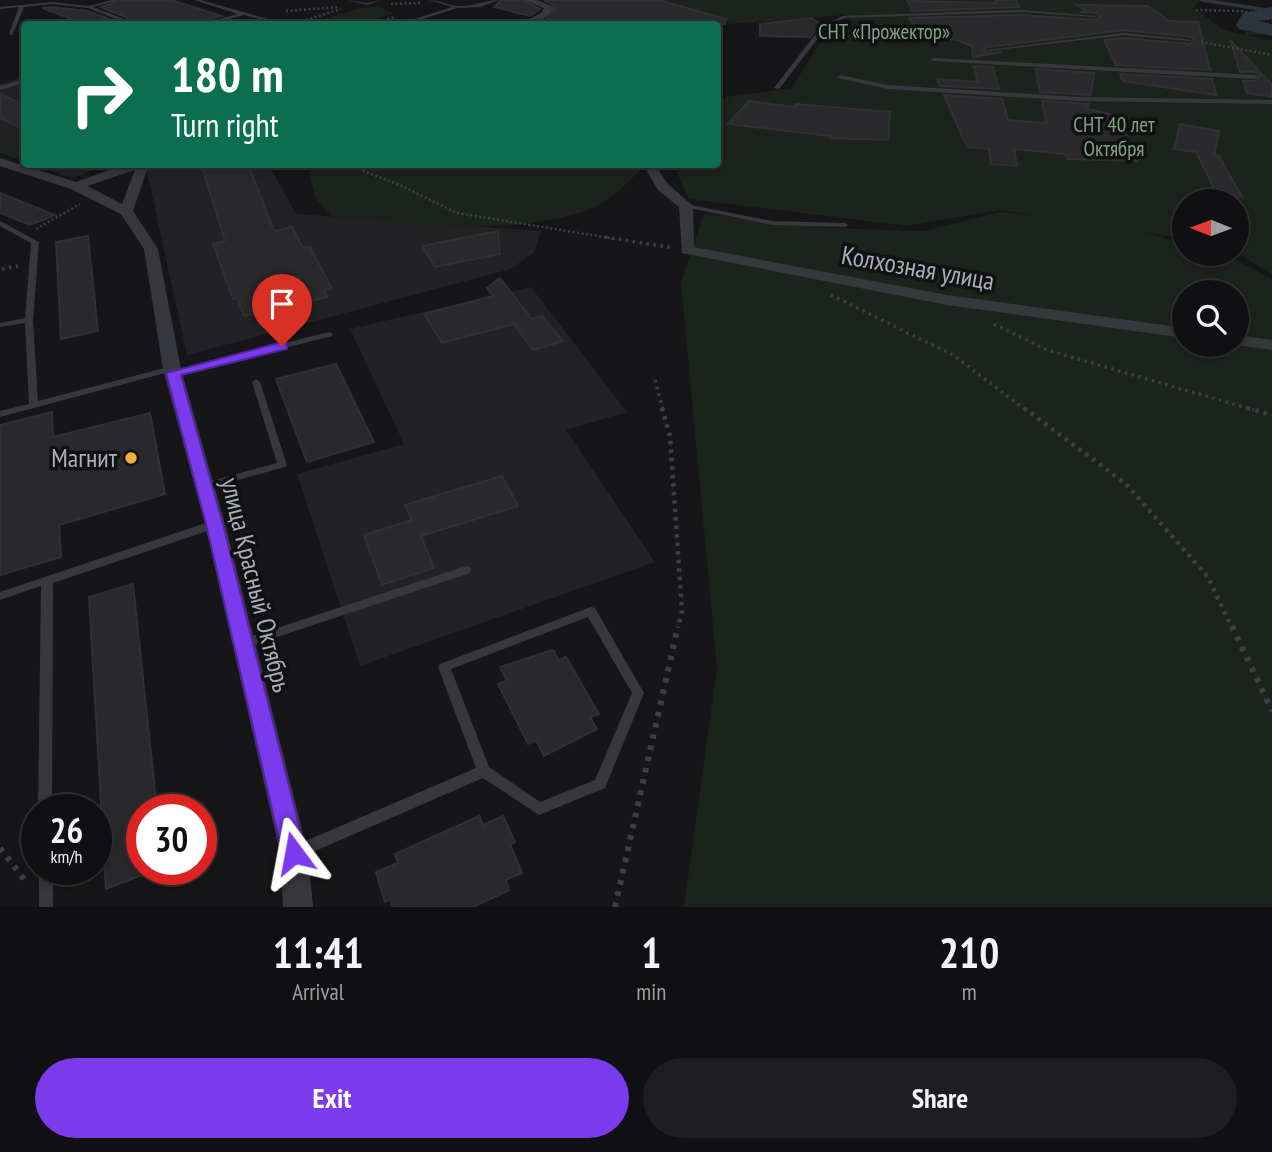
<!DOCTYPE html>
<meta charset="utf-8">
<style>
:root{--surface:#101012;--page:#1e1e20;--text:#f1f3f6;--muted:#9c9d9f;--line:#303032;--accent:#7c3aed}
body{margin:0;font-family:"PT Sans Narrow",sans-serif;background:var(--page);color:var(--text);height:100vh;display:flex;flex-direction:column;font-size:26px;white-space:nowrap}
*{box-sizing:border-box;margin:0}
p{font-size:23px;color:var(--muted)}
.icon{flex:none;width:38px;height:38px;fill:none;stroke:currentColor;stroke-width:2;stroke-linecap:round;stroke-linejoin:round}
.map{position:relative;height:907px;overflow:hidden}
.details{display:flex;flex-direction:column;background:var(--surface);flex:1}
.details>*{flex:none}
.banner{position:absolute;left:21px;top:21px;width:700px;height:147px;border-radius:7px;box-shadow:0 4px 10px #0003,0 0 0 2px var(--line);background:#0b6e4f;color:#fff;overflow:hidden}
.needle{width:46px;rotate:271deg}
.controls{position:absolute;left:1172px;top:189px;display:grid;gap:14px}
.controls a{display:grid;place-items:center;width:77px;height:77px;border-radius:50%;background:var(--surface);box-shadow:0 4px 10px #0003,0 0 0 2px var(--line);font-size:35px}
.speed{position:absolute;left:21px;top:794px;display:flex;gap:14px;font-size:35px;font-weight:700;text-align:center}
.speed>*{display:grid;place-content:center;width:91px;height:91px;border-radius:50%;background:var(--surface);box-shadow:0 4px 10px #0003,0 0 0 2px var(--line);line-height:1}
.speed small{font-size:18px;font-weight:400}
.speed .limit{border:10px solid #d22;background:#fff;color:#111}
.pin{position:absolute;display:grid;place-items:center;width:60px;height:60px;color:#fff;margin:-72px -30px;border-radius:50% 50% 50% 0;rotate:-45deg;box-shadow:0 0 7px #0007}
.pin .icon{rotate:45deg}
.me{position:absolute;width:77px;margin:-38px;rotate:347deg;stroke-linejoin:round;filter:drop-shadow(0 0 5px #0008)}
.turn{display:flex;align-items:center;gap:24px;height:147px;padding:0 35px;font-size:32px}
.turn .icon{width:91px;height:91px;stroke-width:2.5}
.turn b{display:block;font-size:49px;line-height:60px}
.eta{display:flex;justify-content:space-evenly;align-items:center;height:119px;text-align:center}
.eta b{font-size:42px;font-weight:800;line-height:49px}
.cta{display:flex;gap:14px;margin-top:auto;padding:14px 35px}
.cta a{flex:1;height:80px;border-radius:42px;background:var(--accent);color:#fff;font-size:28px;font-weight:800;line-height:80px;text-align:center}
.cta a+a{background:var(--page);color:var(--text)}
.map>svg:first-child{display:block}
.built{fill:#222225}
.green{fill:#1c231d;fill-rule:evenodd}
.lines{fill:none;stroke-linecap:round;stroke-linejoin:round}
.stream{stroke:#2c353c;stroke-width:3.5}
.river{fill:#2c353c;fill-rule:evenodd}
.building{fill:#29292c;stroke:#303034;stroke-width:2}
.path-far3{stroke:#3d3f44;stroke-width:2.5;stroke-dasharray:2 2.5;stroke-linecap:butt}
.path-far2{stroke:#3d3f44;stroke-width:3.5;stroke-dasharray:2.5 4.5;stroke-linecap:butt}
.path-far1{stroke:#3d3f44;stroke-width:4.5;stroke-dasharray:3.5 5;stroke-linecap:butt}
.path{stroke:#3d3f44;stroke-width:6;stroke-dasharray:4.5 7;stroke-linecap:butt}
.service{fill:#37383d;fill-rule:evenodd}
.minor{fill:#37383d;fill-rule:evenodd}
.route{fill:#7c3aed;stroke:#51269a;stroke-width:2}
.poi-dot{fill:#f2b134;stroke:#111113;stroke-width:2.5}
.labels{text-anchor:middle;stroke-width:7;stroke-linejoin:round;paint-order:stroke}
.far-park-label{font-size:21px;fill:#7fa381;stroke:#111113}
.street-label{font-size:26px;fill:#a8adb8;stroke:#111113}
.poi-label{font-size:26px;fill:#a8adb8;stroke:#111113;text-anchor:end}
</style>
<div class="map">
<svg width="1272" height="907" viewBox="0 0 1272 907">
<rect width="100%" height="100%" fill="#161618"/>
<g class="built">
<path d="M24,77V161L0,153V84Z"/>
<path d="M161,164L269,165L296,214L541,231L534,252L511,269L187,355L146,167Z"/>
<path d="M34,165H109L72,178Z"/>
<path d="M531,287L627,412L566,430L655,562L360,666L297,474L404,444L350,329Z"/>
</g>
<g class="green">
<path d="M662,0H1200L1194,8L1224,30L1246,35L1245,30L1253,23L1272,25V35H1248L1272,41V275L1237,252V201H1185V239L1136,231L1185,243V254H1227L1272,280V907H684L717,668L681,283L704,214L829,228L924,231L1000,212L1040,216L1000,210L907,226L688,199L674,165L718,164V104L725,97L792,88L818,45L851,18L844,15L729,24L726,19ZM1185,292H1237V345H1185Z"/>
<path d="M378,6L394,13L360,24H309L356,9Z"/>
<path d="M2,133L24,143V161L0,153Z"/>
<path d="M308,165V164L644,165C631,181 610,201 590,209C515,238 413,223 334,217L315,198Z"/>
</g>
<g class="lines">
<path class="stream" d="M1202,0L1267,10"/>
<path class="river" d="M1272,7V19L1259,21L1272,24V36L1239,29L1236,25L1243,13Z"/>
</g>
<g class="building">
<path d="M122,0H171L222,16L203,20L202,24H136L135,21L101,7Z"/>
<path d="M501,0H522L540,9L530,16L494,7Z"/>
<path d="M544,0H659L726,19L725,24H565L546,20L555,6Z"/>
<path d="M995,0H1016L1019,7L913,11L907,1L996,3Z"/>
<path d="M1077,5L1148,6L1169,21L1198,22L1210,70L1116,65L1104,40L1124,38L1190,44L1195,41L1192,37L1124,30L987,47L984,51L988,53L1002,52L973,57L972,46L957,40L918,36L910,18L1021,15L1095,20L1100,17L1097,13L1080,12L1086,11Z"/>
<path d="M52,7L87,11L123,24H86L42,8Z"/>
<path d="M811,18L821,24L810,37L760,36V24Z"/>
<path d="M1230,40L1272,85V97L1247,93L1243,81H1256L1260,76L1255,72H1240Z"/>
<path d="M974,66L993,67L999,89L940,86L937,79L977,82Z"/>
<path d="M1036,69L1094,73L1091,95L1040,92Z"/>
<path d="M1120,74L1212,79L1216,95L1123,81Z"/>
<path d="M0,94L24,105V129L0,118Z"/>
<path d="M944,95L1002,99L1008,120L1046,123L1042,101L1089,104L1088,109L1119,116L1137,161L1068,159L1066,154L1014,149L1017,166L991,164L989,149L967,147Z"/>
<path d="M749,101L795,107L796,104L890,112L888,140L830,138L831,136L728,124Z"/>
<path d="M1180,124L1219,131L1214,155L1219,156L1242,197L1217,194L1196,152L1174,149Z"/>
<path d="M233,164H248L274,231L292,227L303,248L310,247L332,289L324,290L327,297L244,316L237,298L233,299L213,244L225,241L203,170Z"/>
<path d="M0,193L55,215L30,225L0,213Z"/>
<path d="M498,231L500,254L435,267L422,246Z"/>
<path d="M88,236L98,331L61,339L56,242Z"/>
<path d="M500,278L532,319L542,316L563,341L533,350L514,324L442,343L424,314L493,296L487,288Z"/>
<path d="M336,364L374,442L307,462L276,379Z"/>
<path d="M52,412L53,437L150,413L165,494L59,525L61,557L0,575V425Z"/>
<path d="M502,476L518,506L421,536L434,568L382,585L364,535L412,520L405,505Z"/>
<path d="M133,584L157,810H142V875L106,889L89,597Z"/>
<path d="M553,650L559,660L566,657L599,714L590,717L597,729L544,756L536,740L528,744L498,684L507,681L500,667Z"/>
<path d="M479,816L483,825L503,816L515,842L510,845L522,873L506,880L509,890L473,907H393L390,899L385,902L376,872L398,863L395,854Z"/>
</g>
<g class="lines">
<g class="path-far3">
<path d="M391,4L421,3"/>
<path d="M1196,10L1241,11L1272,19"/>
<path d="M286,11L340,7"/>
<path d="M293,24L341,9"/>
<path d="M370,24L395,17"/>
<path d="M1201,42L1272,55"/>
<path d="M346,164L402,186L457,213L616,239"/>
<path d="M36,229L80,204"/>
</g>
<g class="path-far2">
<path d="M605,237L673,248"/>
<path d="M2,269L18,266"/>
<path d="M831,295L953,355L1026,410"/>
<path d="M994,324L1047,350L1254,410"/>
<path d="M655,380L663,410"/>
</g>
<g class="path-far1">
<path d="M662,408L670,436L682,611L678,628"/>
<path d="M1024,408L1126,484L1208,577L1232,628"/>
<path d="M1247,408L1272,415"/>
</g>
<g class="path">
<path d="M1232,626L1272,711"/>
<path d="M0,848L27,883"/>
<path d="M615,907L678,626"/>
</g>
<g class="service">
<path d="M112,0H119L93,7L134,23V24H129L88,8L52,4L24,7L13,34L11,35L9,34L19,7L0,9V7L52,2L89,6Z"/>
<path d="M194,0H201L285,24H279L244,15L209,24H204V23L238,14Z"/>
<path d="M347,0L367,3L383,0L367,5Z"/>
<path d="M429,0C439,0 448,5 458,6C473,7 485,0 499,0L480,7L457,8L407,24H402V23L452,7Z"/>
<path d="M1021,10L1097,16L1095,17L1021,12L845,18L825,29L779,89L774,88L821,27L842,16Z"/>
<path d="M1124,33L1192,40L1190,41L1124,35L989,51L987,50Z"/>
<path d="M934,58L1255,75L1258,77L1255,79L932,61L931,60Z"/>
<path d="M840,75L888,85L1078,97L1272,100V104L1078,101L888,89L838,78L837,77Z"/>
<path d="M24,79V83L0,90V86Z"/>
<path d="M686,204L772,221L845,223L848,225L845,227L772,225L684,207L683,206Z"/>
<path d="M0,221L39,242L33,320L38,401L172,366L175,367L176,370L329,332L333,334L332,336L173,376L170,375L169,372L0,417V411L29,404L25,323L0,327V323L25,318L31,243L0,226Z"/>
<path d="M256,379L260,382L287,465L285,467L204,489L200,488L199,486L200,484L277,463L252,382Z"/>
<path d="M215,520L219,521L220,524L219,527L53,583L52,810H38L41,586L0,600V592Z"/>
<path d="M466,566L470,567L471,570L470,573L244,648L240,646L238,643L240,640Z"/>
<path d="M591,607L595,608L644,693L605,788L539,815L483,778L299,858L294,860L289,858L287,853L289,848L476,768L438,667L440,664ZM588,617L632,693L595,780L540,802L489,767L451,669Z"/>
<rect x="39" y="870" width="14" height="37"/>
</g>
<g class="minor">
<path d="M524,0H537L553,7C547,21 534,24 519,24L541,13L544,8Z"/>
<path d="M0,158L76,182L125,164H149L133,211L158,249L181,369L225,524L308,853L313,907H283L280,853L205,524L163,369L144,249L121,214L71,189L0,166ZM135,170L122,204L87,186Z"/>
<path d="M649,164H661L659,171L668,184L693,206L694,247L947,295L1185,328V338L947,305L682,253L679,207L658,190L647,171Z"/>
<path d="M1237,335L1272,340V350L1236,345Z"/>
</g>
</g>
<path class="route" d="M282,342L287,343V349L181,375L223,524L306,853L302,861L294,865L286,861L282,853L206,524L166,373Z"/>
<circle class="poi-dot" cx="131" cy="458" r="7"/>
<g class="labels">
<g class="far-park-label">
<text x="884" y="39">СНТ «Прожектор»</text>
<text x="1114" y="132">СНТ 40 лет<tspan x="1114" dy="24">Октября</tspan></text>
</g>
<g class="street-label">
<text transform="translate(918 268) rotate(10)" y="9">Колхозная улица</text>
<text transform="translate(256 585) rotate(76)" y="9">улица Красный Октябрь</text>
</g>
<g class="poi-label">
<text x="117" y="467">Магнит</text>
</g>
</g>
</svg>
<div class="controls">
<a><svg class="needle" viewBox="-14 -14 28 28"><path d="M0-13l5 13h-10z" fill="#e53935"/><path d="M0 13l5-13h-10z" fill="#9c9d9f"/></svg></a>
<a><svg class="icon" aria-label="search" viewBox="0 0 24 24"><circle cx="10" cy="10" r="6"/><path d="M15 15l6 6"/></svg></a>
</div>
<div class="speed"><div>26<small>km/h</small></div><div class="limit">30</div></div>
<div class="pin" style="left:282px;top:346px;background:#d93025"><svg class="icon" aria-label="arrive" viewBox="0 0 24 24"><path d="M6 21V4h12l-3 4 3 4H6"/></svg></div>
<svg class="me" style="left:294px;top:853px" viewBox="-20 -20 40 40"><path d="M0-17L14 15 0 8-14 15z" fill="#7c3aed" stroke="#fff" stroke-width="4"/></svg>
<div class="banner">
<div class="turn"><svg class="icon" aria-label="right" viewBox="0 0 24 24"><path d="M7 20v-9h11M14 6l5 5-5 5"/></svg><div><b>180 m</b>Turn right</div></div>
</div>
</div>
<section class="details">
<div class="eta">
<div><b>11:41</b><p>Arrival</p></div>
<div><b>1</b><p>min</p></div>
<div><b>210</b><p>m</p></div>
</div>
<div class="cta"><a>Exit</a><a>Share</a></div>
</section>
